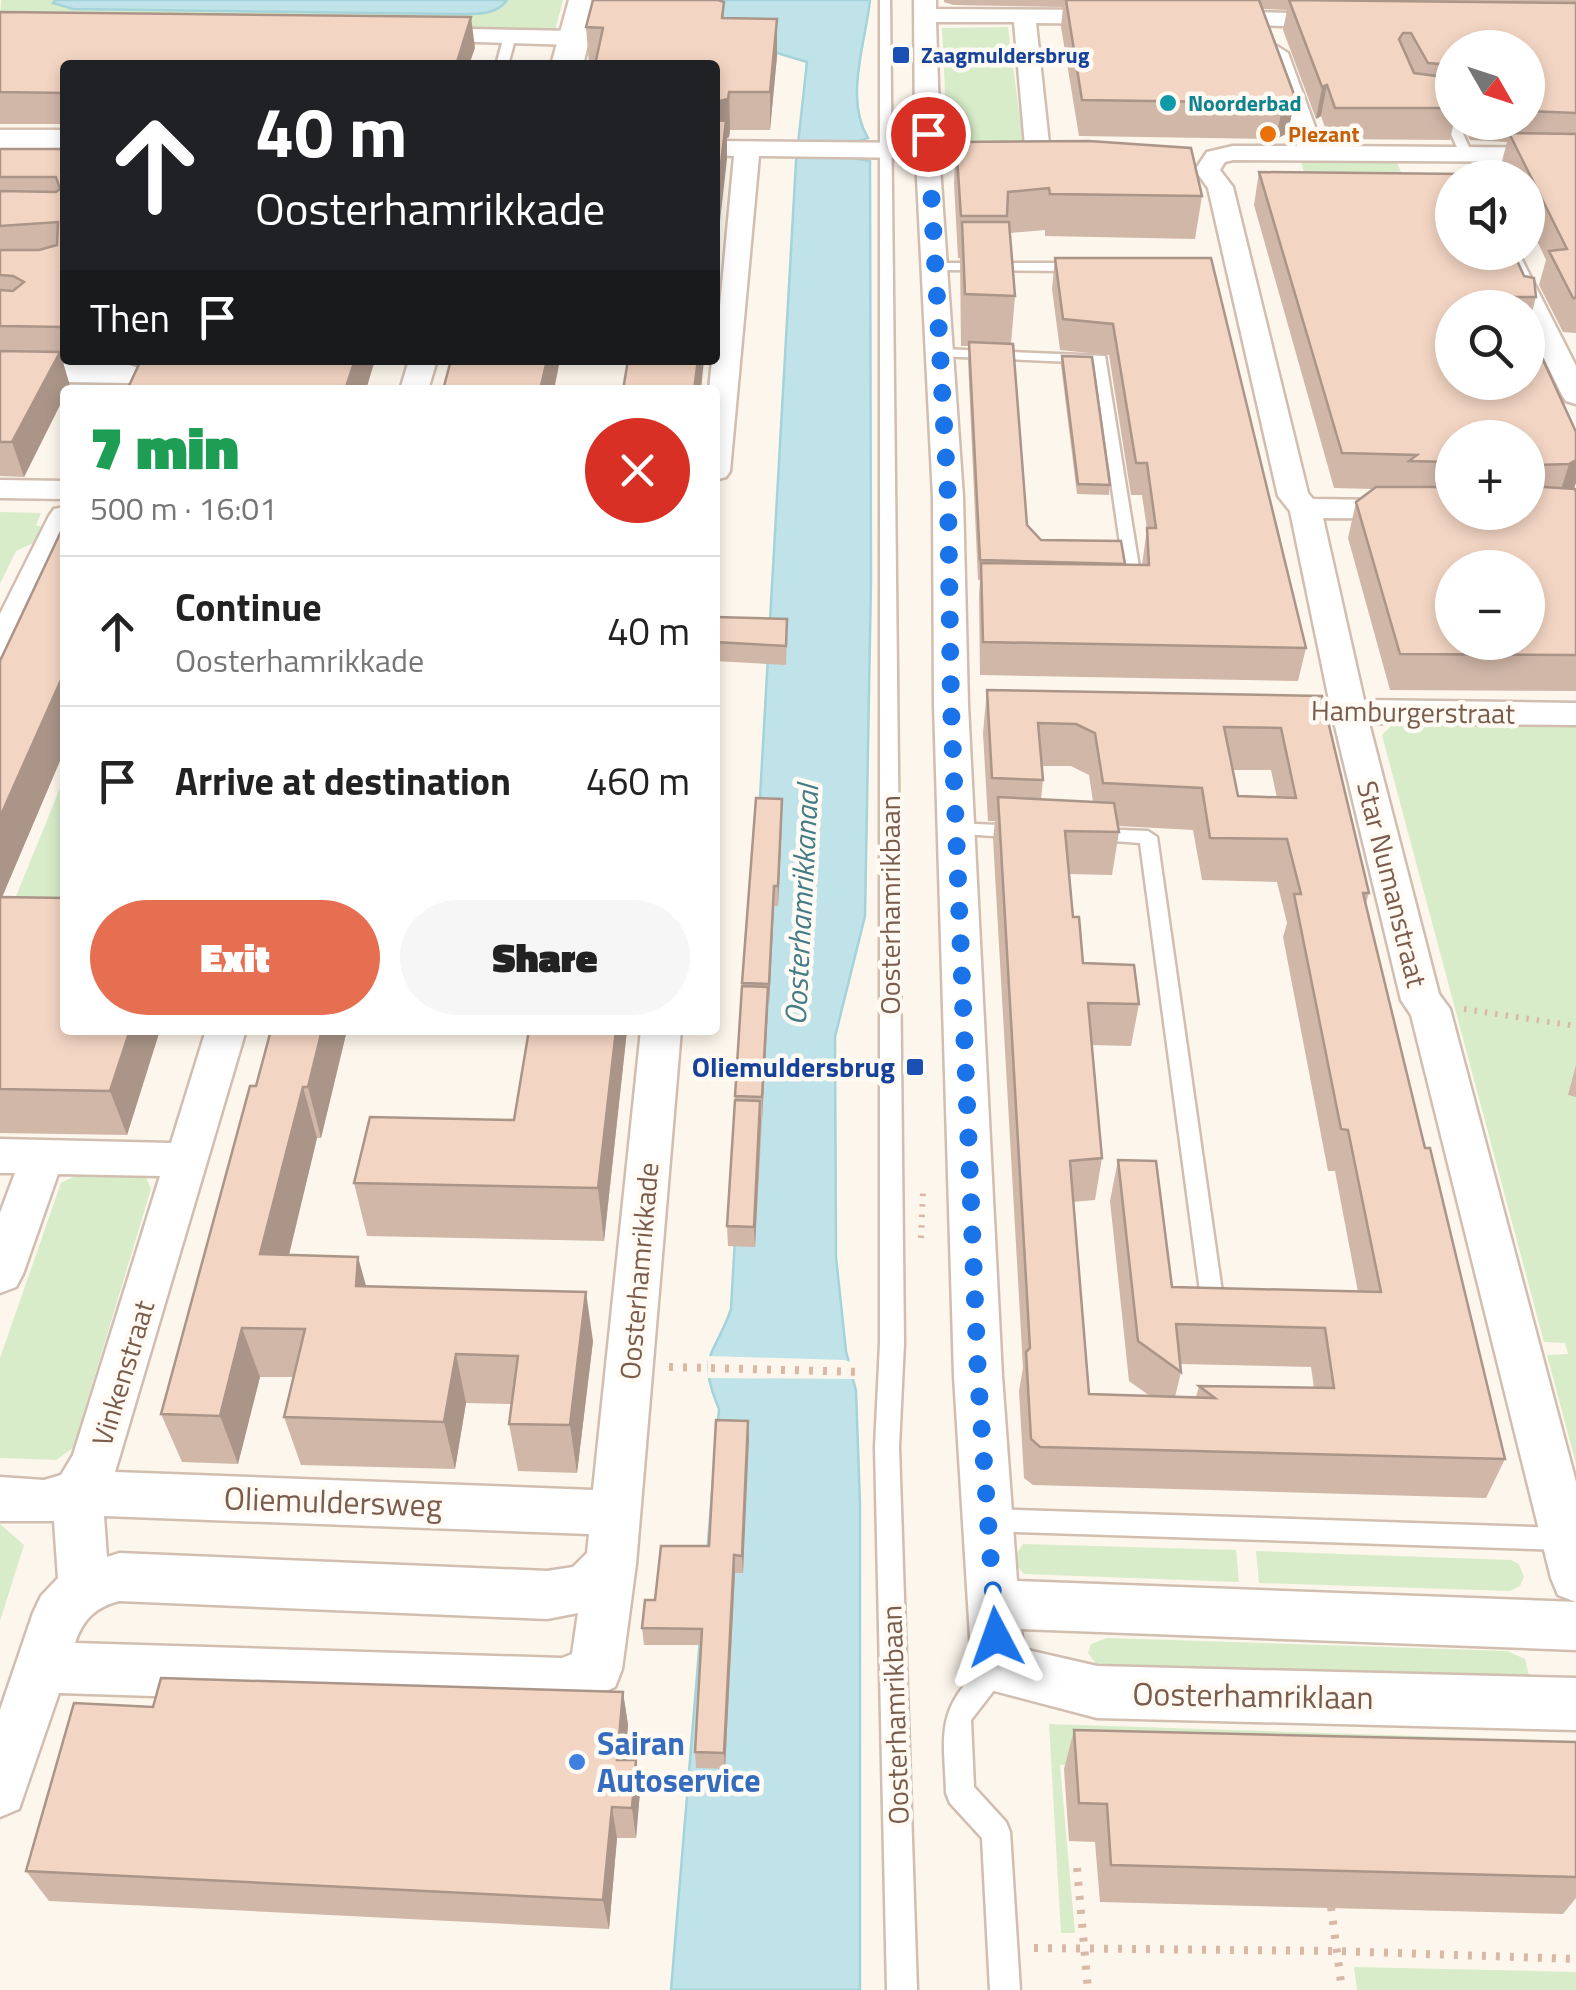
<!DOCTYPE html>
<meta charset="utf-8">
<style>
:root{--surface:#fff;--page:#f6f6f6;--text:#222;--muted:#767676;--line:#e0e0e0;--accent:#e76f51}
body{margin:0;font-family:"Titillium Web",sans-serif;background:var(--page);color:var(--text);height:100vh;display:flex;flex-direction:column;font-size:38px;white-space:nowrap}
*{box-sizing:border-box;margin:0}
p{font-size:32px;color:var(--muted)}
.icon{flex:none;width:55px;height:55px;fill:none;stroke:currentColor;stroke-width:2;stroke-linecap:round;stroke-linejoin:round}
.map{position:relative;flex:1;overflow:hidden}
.side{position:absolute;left:60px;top:385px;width:660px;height:650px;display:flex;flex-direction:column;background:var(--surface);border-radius:10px;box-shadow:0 5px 15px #0003}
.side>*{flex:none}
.top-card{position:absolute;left:60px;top:60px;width:660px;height:305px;border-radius:10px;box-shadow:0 5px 15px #0003;background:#202124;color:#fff;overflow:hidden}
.needle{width:65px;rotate:129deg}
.controls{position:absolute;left:1435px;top:30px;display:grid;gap:20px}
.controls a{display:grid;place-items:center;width:110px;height:110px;border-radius:50%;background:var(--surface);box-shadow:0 5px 15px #0003;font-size:50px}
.pin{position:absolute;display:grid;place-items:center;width:85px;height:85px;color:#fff;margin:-42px;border:5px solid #fff;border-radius:50%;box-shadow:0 2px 10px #0007}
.me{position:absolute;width:110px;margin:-55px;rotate:356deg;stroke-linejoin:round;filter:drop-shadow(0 0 8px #0008)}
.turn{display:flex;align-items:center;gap:35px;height:210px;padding:0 30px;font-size:45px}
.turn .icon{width:130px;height:130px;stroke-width:2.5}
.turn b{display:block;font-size:70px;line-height:85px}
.then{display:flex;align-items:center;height:95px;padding:0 30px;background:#0003;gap:20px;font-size:38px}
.round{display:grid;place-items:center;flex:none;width:105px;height:105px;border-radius:52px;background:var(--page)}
.summary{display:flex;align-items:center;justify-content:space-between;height:170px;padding:0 30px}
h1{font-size:60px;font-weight:800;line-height:75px;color:#1e9e55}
.button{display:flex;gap:20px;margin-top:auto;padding:20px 30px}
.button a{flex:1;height:115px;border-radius:60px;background:var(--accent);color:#fff;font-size:40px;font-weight:800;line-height:115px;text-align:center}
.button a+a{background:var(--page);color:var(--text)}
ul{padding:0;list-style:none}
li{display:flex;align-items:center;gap:30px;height:150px;padding:0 30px;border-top:2px solid var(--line)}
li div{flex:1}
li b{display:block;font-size:38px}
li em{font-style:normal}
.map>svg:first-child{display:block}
.green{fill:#d8ecc9}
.water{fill:#bfe3e8;stroke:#a5d3da;stroke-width:2.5}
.pier{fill:#fdf6ec}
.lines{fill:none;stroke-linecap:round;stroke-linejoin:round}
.lane-casing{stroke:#d1beb0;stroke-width:5}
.street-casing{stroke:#d1beb0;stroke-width:5}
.secondary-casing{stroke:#d6c0b0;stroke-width:5}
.path-far1{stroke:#d9b8a5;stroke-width:6;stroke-dasharray:2.5 8;stroke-linecap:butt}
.path{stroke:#d9b8a5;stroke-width:8;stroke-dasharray:4 10;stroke-linecap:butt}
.lane{fill:#fff;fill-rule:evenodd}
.street{fill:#fff;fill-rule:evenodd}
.secondary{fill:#fff;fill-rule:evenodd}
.wall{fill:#d1b7a8;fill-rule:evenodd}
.shaded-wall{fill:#aa9588}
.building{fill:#f3d5c3;stroke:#aa9588;stroke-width:2.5;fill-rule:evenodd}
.route{stroke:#1a73e8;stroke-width:18;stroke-dasharray:0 32.4}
.transit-dot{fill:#1a4fb4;stroke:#fffaf3;stroke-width:4}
.culture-dot{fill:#0f9aa8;stroke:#fffaf3;stroke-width:4}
.food-dot{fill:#e8710a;stroke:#fffaf3;stroke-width:4}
.shop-dot{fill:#3f7fe0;stroke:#fffaf3;stroke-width:4}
.labels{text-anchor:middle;stroke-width:9;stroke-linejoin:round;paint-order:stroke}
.far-transit-label{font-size:22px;font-weight:bold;fill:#164399;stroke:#fffaf3;text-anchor:start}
.far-culture-label{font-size:22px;font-weight:bold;fill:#0d838f;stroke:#fffaf3;text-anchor:start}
.far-food-label{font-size:22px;font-weight:bold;fill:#c56008;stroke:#fffaf3;text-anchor:start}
.street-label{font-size:28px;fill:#7a5c4d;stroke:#fffaf3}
.transit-label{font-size:28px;font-weight:bold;fill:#164399;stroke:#fffaf3;text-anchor:end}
.water-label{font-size:30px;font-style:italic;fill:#437c86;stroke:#fffaf3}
.near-street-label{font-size:32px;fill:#7a5c4d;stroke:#fffaf3}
.near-shop-label{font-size:32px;font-weight:bold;fill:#366cbe;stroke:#fffaf3;text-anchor:start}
</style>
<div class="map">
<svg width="1576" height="1990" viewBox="0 0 1576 1990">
<rect width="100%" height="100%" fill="#fdf6ec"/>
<g class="green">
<path d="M55,0L54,3L73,9L451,14L490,11L507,0H563L555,31L0,24L1,0Z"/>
<path d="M1008,27L1023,143L952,141L947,133L942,28Z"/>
<path d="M1300,159L1396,160L1405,182L1307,181Z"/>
<path d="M0,512L41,513L36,525L51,530L49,536L16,551L0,584Z"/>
<path d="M1392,725L1576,727V1464L1547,1355L1568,1354L1565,1343L1544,1342L1382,735Z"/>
<path d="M65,776V939L4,926Z"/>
<path d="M77,1175L146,1177L151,1189L73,1448L56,1460L0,1458V1358L61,1183Z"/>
<path d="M0,1524L24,1545L0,1621Z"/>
<path d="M1023,1544L1236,1550L1239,1582L1024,1574L1012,1560Z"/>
<path d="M1256,1551L1511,1560L1519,1564L1524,1577L1520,1586L1510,1591L1259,1583Z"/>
<path d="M1107,1638L1507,1651L1525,1659L1529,1676L1523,1682L1100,1669L1088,1653L1091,1644Z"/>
<path d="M1049,1724L1540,1740L1547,1741L1561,1779L1060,1765L1075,1933H1061Z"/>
<path d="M1354,1967L1576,1972V1990H1357Z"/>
</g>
<g class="water">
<path d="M55,0H507C496,17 469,14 451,14L73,9L53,3Z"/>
<path d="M667,0H870C866,41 844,99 868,138L856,142L857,159L870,161L871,580L865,916L835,1037L836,1257L846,1351L856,1391L860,1505V1990H671L719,1409C696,1354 714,1358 731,1309L796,162L807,62L657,17Z"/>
</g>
<path class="pier" d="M708,1356L844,1360L854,1363L858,1379L707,1378Z"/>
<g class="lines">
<defs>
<g id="lane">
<path d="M880,0H890L904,1343L899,1447L917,1990H887L875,1447L880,1343Z"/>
<path d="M510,33L516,36L508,65H496L504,36Z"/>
<path d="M1443,99L1449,103L1452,122H1458L1472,154L1470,157L1460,154L1437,103Z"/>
<path d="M931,263H1070L1077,267L1070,271L936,270L931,269Z"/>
<path d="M942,349L1105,356L1143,592L1141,595L1135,597L1127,592L1094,363L937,356V350Z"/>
<path d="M956,823L1020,826L1029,832L1020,838L949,833L947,829Z"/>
<path d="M1094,829L1148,831L1157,837L1224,1306L1221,1313L1213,1316L1205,1313L1202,1306L1140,843L1087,839L1085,835Z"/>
<path d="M989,1509L1565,1528L1574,1531V1547L1565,1550L989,1531L980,1528L977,1520L980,1512Z"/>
<path d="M996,1658L1005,1662L1009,1671L971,1720L974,1787L1006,1822L1010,1832L1020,1990H990L982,1838L950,1803L946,1793C945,1746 935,1715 971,1678C979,1670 985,1663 996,1658Z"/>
</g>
<g id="street">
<path d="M914,0H936V9L1116,10L1127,17L1116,24L1036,23L1051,162L1077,164L1080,169C1069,181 1038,181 1027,169L1014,22H936L940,144L963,146L966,151L963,156L940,158V167L963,497L968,705L1002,1376L1017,1581L1576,1602V1650L1021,1629L1023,1649L1097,1666L1576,1678V1730L1097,1718L979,1687L972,1669L954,1376L934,705L933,497L916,158L759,156L730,471L726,477L715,480V390H709L712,360H715L734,156L715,155V141L915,143Z"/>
<path d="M1214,11L1336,14L1347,21L1336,28L1206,23L1203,18Z"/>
<path d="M419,28L574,31L585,38L574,45L411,40L408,35L411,30Z"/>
<path d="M1277,46L1288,53L1322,146L1576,148V162L1233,160L1225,162L1220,170L1233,187L1308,493L1313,499L1452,501V512H1466L1452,519L1323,518L1364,700L1576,703V725L1369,723L1439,994L1450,1009L1576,1482V1602L1558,1595L1551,1578L1411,1015L1401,1000L1334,722L1313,719L1308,711L1313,703L1329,700L1290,511L1278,496L1208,188L1195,170L1207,152L1233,146H1297L1266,53Z"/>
<path d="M1492,252H1518L1576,366V404L1566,401L1562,395L1528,326V308H1518Z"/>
<path d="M409,360H437L428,390H400Z"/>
<path d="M0,363L129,365L139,368L143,374L139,380L129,383L0,381Z"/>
<path d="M0,480L65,481V499L0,498Z"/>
<path d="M65,507V548L17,647L12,654L0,657V614L49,516L54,509Z"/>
<path d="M206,1030H246L115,1472L593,1490L641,1030H681L636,1564L622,1669L615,1687L565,1709L59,1693L19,1809L0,1817V1710L33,1613L41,1596L58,1578L54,1521H0V1477L44,1480L61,1475L73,1455L160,1176L58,1174L23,1274L16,1287L0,1293V1213L15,1173H0V1139L171,1143ZM104,1516L589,1534L587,1553L573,1567L547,1571L119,1553L107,1557ZM119,1601L547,1619L578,1613L572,1654L562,1658L75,1643C83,1619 96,1607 119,1601Z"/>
</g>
<g id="secondary">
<path d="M569,0H599L583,65H551Z"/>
<rect x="0" y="130" width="65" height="20"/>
</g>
</defs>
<use href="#lane" class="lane-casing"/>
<use href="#street" class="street-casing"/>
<use href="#secondary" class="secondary-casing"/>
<g class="path-far1">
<path d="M1464,1009L1576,1026"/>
<path d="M921,1238L923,1191"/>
</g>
<g class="path">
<path d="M669,1367L862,1372"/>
<path d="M1077,1868L1088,1990"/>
<path d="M1331,1907L1342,1990"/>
<path d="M1034,1948L1336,1951L1576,1959"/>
</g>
<use href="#lane" class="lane"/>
<use href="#street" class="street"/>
<use href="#secondary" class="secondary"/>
</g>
<g class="wall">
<path d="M944,0H1576V333L1563,332L1539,285L1546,260L1528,221V178H1507L1501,165L1507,142L1470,140L1462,122H1528V48H1452V122H1454L1450,140L1329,139L1321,116L1316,119L1283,30L1287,10L1263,9L1295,97L1288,133L1276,139L1079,136L1061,27L1063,7L953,5L944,2Z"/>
<path d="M724,2V18L777,56L770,130H730L729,137L727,138V159L715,65L589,64L586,27Z"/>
<path d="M0,12L475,48L65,65V124H0Z"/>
<path d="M956,142L1202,196L1195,239L1045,236V230L1010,233L1015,296L1011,344L1027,525L1041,540L1124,565H1142L1147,529L1142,495H1131L1109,355L1060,350L1052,289L1055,258H1211L1306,648L1298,681L980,675L979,596L980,580H978L968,361L969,346H961L960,258H958L954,183Z"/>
<path d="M0,149H65V360H83H62L70,386L68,390H65V395L24,477L0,476Z"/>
<path d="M1259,172L1500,258L1536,297L1528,327L1576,432L1574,489L1576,492V691L1390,690L1348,538L1356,502L1373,489L1334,488L1254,205ZM1452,308H1528V382ZM1452,438L1528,512H1452Z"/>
<path d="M1062,356L1110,485L1109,495L1077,494L1061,365Z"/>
<path d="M65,523V749L2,897L160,1030L127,1135L0,1133V661Z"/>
<path d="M715,617L787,638L786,665L715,661Z"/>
<path d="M987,690L1322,696L1369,893L1366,903L1425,1148L1505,1459L1486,1498L1033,1485L1024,1478L1019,1391L1023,1368L993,839L995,821H988L983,733ZM1042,766H1071L1089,775L1093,802L1041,799L1043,780ZM1233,770H1271L1277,798L1238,796ZM1118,826L1193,830L1202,880L1277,882L1287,923L1283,937L1328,1171H1335L1358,1292L1172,1287L1118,1160L1110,1201L1129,1381L1150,1396L1089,1394L1073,1202L1095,1200L1102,1158L1092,1045L1131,1046L1139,1004L1083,963L1073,917L1069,874L1112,875L1119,832ZM1180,1364L1311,1367L1314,1388L1199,1386L1196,1397H1175L1181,1372Z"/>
<path d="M782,819L778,906H774L755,1247L728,1246L727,1226L742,983Z"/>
<path d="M271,1030H347L321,1138H317L289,1255L366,1287L593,1341L577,1473L518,1471L509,1424L512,1404L466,1403L455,1469L301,1465L284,1417L293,1377H260L238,1464L182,1462L161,1414Z"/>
<path d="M627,1030L604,1241L367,1236L354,1183L514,1120Z"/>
<path d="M1576,1065V1097L1568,1095Z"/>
<path d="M748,1421L743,1573H735L725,1769L696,1768L695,1752L701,1645H644L642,1628L655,1600L709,1546Z"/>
<path d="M623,1692L628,1725L625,1760L640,1792L636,1838H617L609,1929L49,1901L26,1871L153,1707Z"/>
<path d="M1074,1730L1576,1742V1898L1563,1914L1100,1902L1095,1842L1069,1841L1064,1769Z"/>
</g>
<g class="shaded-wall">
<path d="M471,17L475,48L469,65H456Z"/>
<path d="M777,19V56L770,130V92Z"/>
<path d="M1327,85L1321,116L1316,119L1322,87Z"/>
<path d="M729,92L730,130L729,137L727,138V159L715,265V102Z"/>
<path d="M1295,97L1288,133L1276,139L1283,103Z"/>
<path d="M60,352L70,386L68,390H65V395L24,477L12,442Z"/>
<path d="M355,360H375L366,390H345Z"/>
<path d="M547,360H560L554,390H540Z"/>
<path d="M698,360H704L701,390H694Z"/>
<path d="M1576,460V483L1574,489L1558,499L1569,464Z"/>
<path d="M1535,473L1528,498V474Z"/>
<path d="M65,671V749L0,902V817Z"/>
<path d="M782,799V819L778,906V886Z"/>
<path d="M774,886V906L769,1005V984Z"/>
<path d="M768,987V1008L762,1117V1097Z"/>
<path d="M130,1030H160L127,1135L110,1091Z"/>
<path d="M322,1030H347L321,1138L308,1087Z"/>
<path d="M616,1030H627L604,1241L598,1188Z"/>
<path d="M303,1087L317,1138L277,1304L260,1254Z"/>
<path d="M760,1101L761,1122L755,1247L754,1227Z"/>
<path d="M358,1257L372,1307L356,1286Z"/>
<path d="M586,1292L593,1341L577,1473L570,1425Z"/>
<path d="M242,1328L260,1377L238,1464L220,1416Z"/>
<path d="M456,1354L466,1403L455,1469L444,1422Z"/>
<path d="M748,1421L749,1439L743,1573L742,1556Z"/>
<path d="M734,1555L735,1573L725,1769L724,1753Z"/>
<path d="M623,1692L628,1725L622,1791L617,1760Z"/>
<path d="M636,1760L640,1792L636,1838L632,1808Z"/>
<path d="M612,1807L617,1838L609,1929L603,1900Z"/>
</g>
<g class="building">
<path d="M593,0H718L724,2L722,18L777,19L770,92H729L728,99L715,102V65H595L603,28L586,27Z"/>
<path d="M1066,0H1259L1295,97L1283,103L1082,100Z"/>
<path d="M1289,0L1576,3V113L1528,111V48H1452V65L1428,63L1411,33H1403L1399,39L1414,73L1444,77L1452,97V108H1335L1327,85L1322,87Z"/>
<path d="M0,12L471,17L456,65H65V93L0,92Z"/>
<path d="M715,120L726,121L715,216Z"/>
<path d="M1509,133L1576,134V298H1573L1549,251L1567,249Z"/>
<path d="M1089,141L1191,148L1202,196L1050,194L1049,188L1008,192L1007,216H961L956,142Z"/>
<path d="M0,149H65V327L0,326V290L13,291L24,282L13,276L0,275V250H39L57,245L58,222L0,226V191L56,192L60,189L56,177H0Z"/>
<path d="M1259,172L1463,174L1464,178H1452V252H1498L1500,258L1515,256L1524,276L1534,278L1536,297H1514L1519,308H1452V382H1528V327L1576,432V460L1569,464L1536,465L1535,473L1528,474V438H1452V462L1409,461L1417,455L1342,453Z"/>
<path d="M962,222H1009L1015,296L965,294Z"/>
<path d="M1055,258H1211L1306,648L983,642L981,563L1149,565L1147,528H1156L1147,463H1136L1113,324L1063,319Z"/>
<path d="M969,342L1013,344L1027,525L1041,540L1121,541L1125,564L980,560Z"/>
<path d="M0,351L60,352L12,442H0Z"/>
<path d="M1062,356L1092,357L1110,485L1078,484Z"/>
<path d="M141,360H355L345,390H127Z"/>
<path d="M451,360H547L540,390H443Z"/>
<path d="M628,360H698L694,390H623Z"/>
<path d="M1528,486L1575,489L1576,492V655L1400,654L1356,502L1376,487H1452V512H1528ZM1452,568H1528V642H1452Z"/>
<path d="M65,523V671L0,817V661Z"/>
<path d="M715,617L787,619L786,646L715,642Z"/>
<path d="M987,690L1322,696L1369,893H1363L1377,951L1425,1148H1430L1505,1459L1040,1447L1031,1439L1026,1352L1030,1348L998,797L1114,803L1119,832L1065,831L1073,917H1079L1083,963L1134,965L1139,1004L1088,1003L1102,1158L1070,1161L1089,1394L1215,1398L1199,1386L1334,1388L1325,1328L1176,1324L1181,1372L1138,1341L1118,1160L1156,1161L1172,1287L1381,1292L1348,1130L1341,1129L1294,894H1301L1287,839L1210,838L1202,788L1103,783L1095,733L1076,724L1038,723L1043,780L992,778ZM1224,727L1281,728L1296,798L1238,796Z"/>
<path d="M756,798L782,799L778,886H774L769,984L742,983Z"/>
<path d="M0,897L65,898V1030H130L110,1091L0,1089Z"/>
<path d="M742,986L768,987L762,1097L735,1096Z"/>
<path d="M271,1030H322L308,1087H303L260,1254L358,1257L356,1286L586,1292L570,1425L509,1424L518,1356L456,1354L444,1422L284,1417L305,1329L242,1328L220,1416L161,1414L250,1086H256Z"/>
<path d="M529,1030H616L598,1188L354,1183L370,1117L514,1120Z"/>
<path d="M735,1100L760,1101L754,1227L727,1226Z"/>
<path d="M716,1420L748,1421L742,1556L734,1555L724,1753L695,1752L702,1629L642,1628L645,1600H655L661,1546H709Z"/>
<path d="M161,1678L623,1692L617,1760H636L632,1808L612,1807L603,1900L26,1871L74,1703L153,1707Z"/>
<path d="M1074,1730L1576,1742V1877L1111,1865L1107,1804L1079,1803Z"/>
</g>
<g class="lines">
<path class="route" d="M928,134L948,497L951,706L978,1376L996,1637"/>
</g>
<g class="transit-dot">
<rect x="891" y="45" width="20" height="20" rx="5"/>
<rect x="905" y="1057" width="20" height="20" rx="5"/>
</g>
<circle class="culture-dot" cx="1168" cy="103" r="10"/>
<circle class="food-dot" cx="1268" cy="134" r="10"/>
<circle class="shop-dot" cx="577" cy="1762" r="10"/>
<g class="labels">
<g class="far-transit-label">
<text x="921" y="63">Zaagmuldersbrug</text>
</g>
<g class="far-culture-label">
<text x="1188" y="111">Noorderbad</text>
</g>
<g class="far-food-label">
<text x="1288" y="142">Plezant</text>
</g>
<g class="street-label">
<text transform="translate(1413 712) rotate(1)" y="10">Hamburgerstraat</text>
<text transform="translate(1392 884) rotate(76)" y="10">Star Numanstraat</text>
<text transform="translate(890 905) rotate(-90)" y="10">Oosterhamrikbaan</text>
<text transform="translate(639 1271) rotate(-85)" y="10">Oosterhamrikkade</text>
<text transform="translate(123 1373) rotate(-73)" y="10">Vinkenstraat</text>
<text transform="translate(895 1715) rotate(-92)" y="10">Oosterhamrikbaan</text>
</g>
<g class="transit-label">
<text x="895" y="1077">Oliemuldersbrug</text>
</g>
<g class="water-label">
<text transform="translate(802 905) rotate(-87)" y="10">Oosterhamrikkanaal</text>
</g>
<g class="near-street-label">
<text transform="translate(333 1502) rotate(2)" y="11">Oliemuldersweg</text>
<text transform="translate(1253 1696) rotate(1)" y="11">Oosterhamriklaan</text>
</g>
<g class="near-shop-label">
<text x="597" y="1755">Sairan<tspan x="597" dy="37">Autoservice</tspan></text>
</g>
</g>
</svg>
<div class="controls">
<a><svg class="needle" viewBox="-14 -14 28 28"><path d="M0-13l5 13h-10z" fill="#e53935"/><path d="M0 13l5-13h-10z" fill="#767676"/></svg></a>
<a><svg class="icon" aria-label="sound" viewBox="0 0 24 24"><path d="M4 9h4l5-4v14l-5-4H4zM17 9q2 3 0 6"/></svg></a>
<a><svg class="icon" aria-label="search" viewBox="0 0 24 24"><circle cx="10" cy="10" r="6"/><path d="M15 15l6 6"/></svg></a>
<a>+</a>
<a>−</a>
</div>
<div class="pin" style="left:928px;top:134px;background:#d93025"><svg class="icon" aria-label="arrive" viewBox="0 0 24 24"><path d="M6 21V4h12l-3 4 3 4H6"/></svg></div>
<svg class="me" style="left:996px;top:1637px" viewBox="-20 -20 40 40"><path d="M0-17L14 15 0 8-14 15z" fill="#1a73e8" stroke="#fff" stroke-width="4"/></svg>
<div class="top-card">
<div class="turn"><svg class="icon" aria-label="ahead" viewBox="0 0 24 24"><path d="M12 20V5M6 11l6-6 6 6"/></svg><div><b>40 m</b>Oosterhamrikkade</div></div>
<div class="then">Then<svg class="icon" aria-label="arrive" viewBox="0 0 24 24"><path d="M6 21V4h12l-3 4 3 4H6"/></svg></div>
</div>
<section class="side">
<div class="summary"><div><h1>7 min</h1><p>500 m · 16:01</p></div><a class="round" style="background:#d93025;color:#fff"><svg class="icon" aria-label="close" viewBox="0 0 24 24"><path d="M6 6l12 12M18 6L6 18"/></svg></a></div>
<ul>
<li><svg class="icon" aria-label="ahead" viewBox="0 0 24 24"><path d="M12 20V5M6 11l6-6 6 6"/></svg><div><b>Continue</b><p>Oosterhamrikkade</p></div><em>40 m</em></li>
<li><svg class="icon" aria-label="arrive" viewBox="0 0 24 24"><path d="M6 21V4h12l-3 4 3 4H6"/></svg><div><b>Arrive at destination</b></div><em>460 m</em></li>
</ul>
<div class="button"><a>Exit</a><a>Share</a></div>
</section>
</div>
